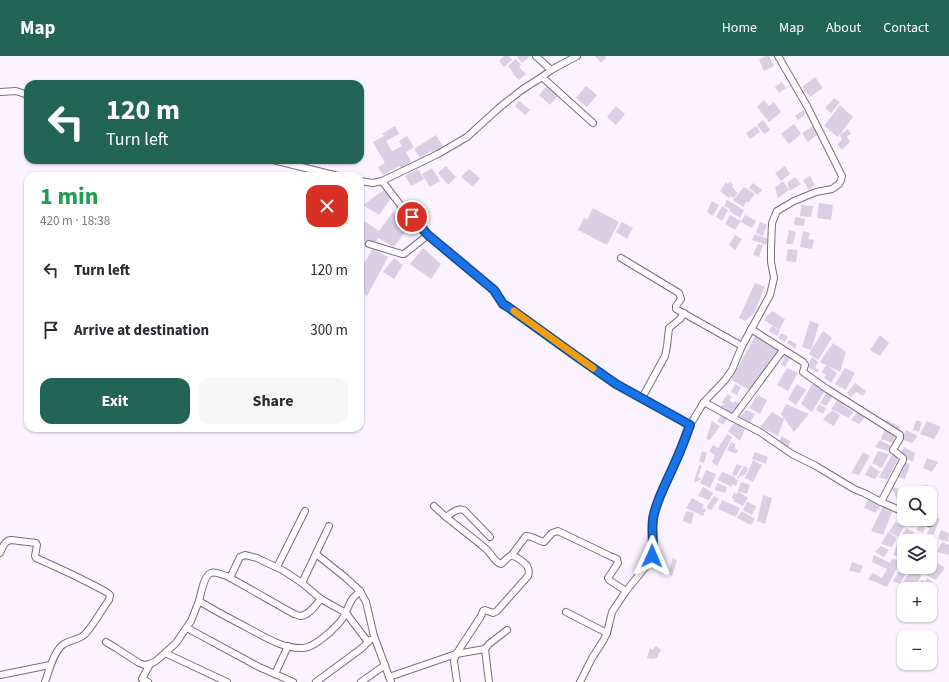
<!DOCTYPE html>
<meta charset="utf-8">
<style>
:root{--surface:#fff;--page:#f7f7f7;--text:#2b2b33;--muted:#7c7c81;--accent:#226555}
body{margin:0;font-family:"Source Sans 3",sans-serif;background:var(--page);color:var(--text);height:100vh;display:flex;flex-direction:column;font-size:15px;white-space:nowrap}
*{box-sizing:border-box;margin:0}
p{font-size:13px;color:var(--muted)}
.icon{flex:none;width:22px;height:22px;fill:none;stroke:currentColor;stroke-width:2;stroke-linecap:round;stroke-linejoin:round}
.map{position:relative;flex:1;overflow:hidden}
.drawer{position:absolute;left:24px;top:116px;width:340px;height:260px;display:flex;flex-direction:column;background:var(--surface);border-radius:12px;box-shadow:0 1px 3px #0004}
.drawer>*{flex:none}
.banner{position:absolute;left:24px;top:24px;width:340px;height:84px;border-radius:12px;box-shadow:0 1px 3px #0004;background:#226555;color:#fff;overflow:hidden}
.fabs{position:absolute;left:897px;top:430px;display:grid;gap:8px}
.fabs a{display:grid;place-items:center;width:40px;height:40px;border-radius:8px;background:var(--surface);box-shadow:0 1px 3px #0004;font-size:20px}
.pin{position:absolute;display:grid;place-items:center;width:34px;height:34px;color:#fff;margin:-17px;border:2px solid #fff;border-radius:50%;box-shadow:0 1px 4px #0007}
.me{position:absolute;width:44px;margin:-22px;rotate:1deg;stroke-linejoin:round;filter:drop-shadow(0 0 3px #0008)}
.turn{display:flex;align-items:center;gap:14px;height:84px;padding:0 16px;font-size:18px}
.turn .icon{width:52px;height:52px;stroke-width:2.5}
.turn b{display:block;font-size:28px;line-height:34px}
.round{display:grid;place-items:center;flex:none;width:42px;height:42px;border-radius:12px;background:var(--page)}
.headline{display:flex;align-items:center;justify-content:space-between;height:68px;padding:0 16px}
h1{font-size:24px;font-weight:700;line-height:30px;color:#1e9e55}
.cta{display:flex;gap:8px;margin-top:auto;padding:8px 16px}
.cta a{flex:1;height:46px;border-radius:12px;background:var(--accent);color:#fff;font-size:16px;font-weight:700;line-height:46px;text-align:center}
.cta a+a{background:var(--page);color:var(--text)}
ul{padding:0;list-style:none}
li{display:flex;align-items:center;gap:12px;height:60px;padding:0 16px}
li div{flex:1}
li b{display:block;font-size:15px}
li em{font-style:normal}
header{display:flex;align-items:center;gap:24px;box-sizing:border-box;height:56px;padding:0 20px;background:var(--accent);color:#fff}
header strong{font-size:19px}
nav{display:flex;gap:22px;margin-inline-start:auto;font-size:14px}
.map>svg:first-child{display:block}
.building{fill:#dacfe4}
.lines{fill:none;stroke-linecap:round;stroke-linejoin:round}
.minor-casing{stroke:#7b6e80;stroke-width:8}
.minor{stroke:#fff;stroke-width:6}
.route-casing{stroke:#114b97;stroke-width:10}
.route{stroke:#1a73e8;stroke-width:7}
.slow{stroke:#f59e0b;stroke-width:7}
</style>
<header>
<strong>Map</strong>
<nav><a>Home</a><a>Map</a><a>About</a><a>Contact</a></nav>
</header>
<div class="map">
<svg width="949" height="626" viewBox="0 0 949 626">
<rect width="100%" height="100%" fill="#fbf3ff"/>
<g class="building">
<path d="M504,0H509L512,4L504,11L499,5Z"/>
<path d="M518,0H530L522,7L517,1Z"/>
<path d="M595,0H605L606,2L601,7Z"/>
<path d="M766,0H769L774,10L764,15L759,4Z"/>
<path d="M516,3L521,9L519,11L526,18L519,24L512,17H513L508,10Z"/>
<path d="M815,21L823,32L810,41L802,31Z"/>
<path d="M782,26L786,32L779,37L775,31Z"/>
<path d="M547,30L558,39L550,49L539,39Z"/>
<path d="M586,30L597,39L587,51L576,42Z"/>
<path d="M834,42L840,46L831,57L825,52Z"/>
<path d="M764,44L769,50L774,46L781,56L769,66L757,51Z"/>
<path d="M519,45L530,54L525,59L515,50Z"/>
<path d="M840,49L853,61L838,81L824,70Z"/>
<path d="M616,50L625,58L616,69L607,61Z"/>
<path d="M803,54L806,58L798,64L795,60Z"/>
<path d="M763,64L770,74L764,78L757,69Z"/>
<path d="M794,68L801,78L789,88L781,78Z"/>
<path d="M395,70L399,78L386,85L392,95L402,90L399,85L407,80L414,91L406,96L411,106L401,112L399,110L383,119L378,111L385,107L373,86L384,80L382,78Z"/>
<path d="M756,70L760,76L750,83L746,77Z"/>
<path d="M813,70L817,79L808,86L802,77Z"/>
<path d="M848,73L851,78L847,80L850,86L842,94L837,88L842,84L840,79Z"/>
<path d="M436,79L444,92L433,99L431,95L420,102L414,93Z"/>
<path d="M446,110L456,121L448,129L438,117Z"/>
<path d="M785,110L790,118L781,125L775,117Z"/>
<path d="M432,112L440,125L430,131L422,118Z"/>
<path d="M418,113L424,123L411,130L405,120Z"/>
<path d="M469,113L480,122L473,131L461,121Z"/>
<path d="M810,120L815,129L809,134L803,124Z"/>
<path d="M795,121L801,128L790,135L787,127Z"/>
<path d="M783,125L789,134L778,142L775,132Z"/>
<path d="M726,126L728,128L730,126L733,129L732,131L735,133L734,134L738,137L733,142L730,140L729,142L720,135Z"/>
<path d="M753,127L762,134L758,139L749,132Z"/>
<path d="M744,131L755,138L748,147L747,145L743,151L733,144Z"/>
<path d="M384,134L391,142L379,159L363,149Z"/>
<path d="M727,144L744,154L740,162L729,155L730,153L724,150Z"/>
<path d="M712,145L719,149L713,160L707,156Z"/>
<path d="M819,147L833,149L831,164L817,162Z"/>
<path d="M801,149L813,150L811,161L800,160Z"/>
<path d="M722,150L728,154L722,165L716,161Z"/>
<path d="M593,152L619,166L607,189L578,174L584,162L587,164Z"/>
<path d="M393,156L410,169L394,191L378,182L373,193L388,201L367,240L360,235V213L373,193L360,188V162L379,175Z"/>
<path d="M730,159L741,165L735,174L725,168Z"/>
<path d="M745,159L756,165L752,172L741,166Z"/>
<path d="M795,161L805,163L804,170L794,169Z"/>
<path d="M622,166L633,172L627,183L616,176Z"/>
<path d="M760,166L767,169L763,180L756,177Z"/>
<path d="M789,174L796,176L793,188H786Z"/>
<path d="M803,175L810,177L808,183L814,184L812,193L800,191Z"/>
<path d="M755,178L768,183L766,189L752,184Z"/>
<path d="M735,179L742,183L735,194L729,189Z"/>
<path d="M758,188L763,189L759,201L753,199Z"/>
<path d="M423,192L441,208L431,223L410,208Z"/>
<path d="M788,193L798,194L796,206L786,205Z"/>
<path d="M394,202L403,209L394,223L383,216Z"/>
<path d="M755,227L765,231L754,257L745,265L739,262Z"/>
<path d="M772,255L785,263L779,274L764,264Z"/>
<path d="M810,265L819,268L811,294L823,275L832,282L818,304L809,298L811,294L802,291Z"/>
<path d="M772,270L780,275L777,280L769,275Z"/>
<path d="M758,275L781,290L752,335L731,324Z"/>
<path d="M781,277L788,281L785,286L778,282Z"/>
<path d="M880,279L889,287L880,300L870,294Z"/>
<path d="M789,284L797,288L795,293L787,287Z"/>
<path d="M833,287L846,296L840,316L820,306Z"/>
<path d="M783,293L792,298L785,311L781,308L785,302L779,299Z"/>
<path d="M812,301L818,306L815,312L819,314L817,316L807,310Z"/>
<path d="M826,309L837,317L831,327L824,322L826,319L822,316Z"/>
<path d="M787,312L798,317L788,335L777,329Z"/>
<path d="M845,312L855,317L846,334L835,328Z"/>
<path d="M855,327L866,335L863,340L856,336L851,341L847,337Z"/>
<path d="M735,328L741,331L737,339L731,336Z"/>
<path d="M797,328L806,334L796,349L788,343Z"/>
<path d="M812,328L826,332L812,356L801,348Z"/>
<path d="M829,333L835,337L826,350L820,347Z"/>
<path d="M728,338L732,341L729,344L733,347L735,345L739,348L733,357H730L720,350L726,348L721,347Z"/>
<path d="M757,339L767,344L760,358L749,352Z"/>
<path d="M840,340L846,344L843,349L853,356L849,362L831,353Z"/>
<path d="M786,348L809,358L794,376L781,358Z"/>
<path d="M819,348L826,352L823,358L816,354Z"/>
<path d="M746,354L755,358L750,367L740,361Z"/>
<path d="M832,354L840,359L834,370L823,364L828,357L829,358Z"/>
<path d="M859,354L867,359L859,368L851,364Z"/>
<path d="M772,356L784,363L778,380L760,371Z"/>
<path d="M723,358L728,362L723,369L717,365Z"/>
<path d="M737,363L746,370L740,385L728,375Z"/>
<path d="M887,364L900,371L899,377L885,370Z"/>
<path d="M916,364L922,366L919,376L913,374Z"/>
<path d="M712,365L720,370L710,384L706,383Z"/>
<path d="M927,365L941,371L934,383L920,378Z"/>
<path d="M885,373L896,377L893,387L881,383Z"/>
<path d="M906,374L918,380L912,387L901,383Z"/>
<path d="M727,378L732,381L717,410L712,406L715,399L709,395L713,389L718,392Z"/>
<path d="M782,380L791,386L787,392L778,387Z"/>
<path d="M880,384L893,391L888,395L875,391Z"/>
<path d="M731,386L735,388V393L738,394L736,398L727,394Z"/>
<path d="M904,391L915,397L913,406L899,399Z"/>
<path d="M702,395L707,397L704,407L699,405Z"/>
<path d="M878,395L889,398L882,412L872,407Z"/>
<path d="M755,396L768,401L766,408L752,403Z"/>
<path d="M863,396L870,400L859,419L851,417Z"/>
<path d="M893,397L899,401L887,424L879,421Z"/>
<path d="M927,402L938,406L932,416L923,412Z"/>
<path d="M753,404L762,409L753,426L745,422Z"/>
<path d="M906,406L910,409L905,423L898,421L902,415H900Z"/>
<path d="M737,408L742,410L736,420L732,418Z"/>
<path d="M699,409L702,410L698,421L701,422L700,424L695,426H694Z"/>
<path d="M870,409L880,416L875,423L865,419Z"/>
<path d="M744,410L748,412L745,419L740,420L739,422H737Z"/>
<path d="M706,414L716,418L710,432L700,427Z"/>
<path d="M722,416L735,421V423L738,424L736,430L732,428V431L718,424Z"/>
<path d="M741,426L750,429L747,438L738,435L748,442L743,450L733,445L734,443L732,442L734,436L737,438Z"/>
<path d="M717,427L727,431L725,437L715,434Z"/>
<path d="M925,429L934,431L931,448H930V437H923Z"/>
<path d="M891,430L903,435L898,445Z"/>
<path d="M703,431L713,437L709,444L698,440Z"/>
<path d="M763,439L772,442L765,468L757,465Z"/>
<path d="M870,439L882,444L876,457L864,452Z"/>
<path d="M714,440L719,443L711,454L706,452Z"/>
<path d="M692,442L704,449L702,452L706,453L703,460L686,452Z"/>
<path d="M722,444L740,452L736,461L718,453Z"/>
<path d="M747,446L756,450L752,459L743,454Z"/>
<path d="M885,446L894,451L883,479L871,475Z"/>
<path d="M686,455L694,457L691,468L683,465Z"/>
<path d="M742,455L755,463L751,469L737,462Z"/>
<path d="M936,461L940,463L931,484L924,483Z"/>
<path d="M907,463H919L914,471L906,469Z"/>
<path d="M922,463L928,464L923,477L916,474Z"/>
<path d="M895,466L905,470L898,481L889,476Z"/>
<path d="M906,472L914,476L910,485H904V486L899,484Z"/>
<path d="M941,474L949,477L948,486L938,483Z"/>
<path d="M888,476L897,482L892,491L881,488Z"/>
<path d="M898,486L904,489V503L893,499Z"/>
<path d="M942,486L949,489V499L937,496Z"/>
<path d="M881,490L889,494L884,501L875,496Z"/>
<path d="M874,499L890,507L892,503L901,504L887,531L868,523L873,517L882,522L887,513L872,506Z"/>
<path d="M673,502L677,505L672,520L668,518Z"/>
<path d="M934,505L945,512L936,524L926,519Z"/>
<path d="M852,506L863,510L860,517L849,515Z"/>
<path d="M902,510L909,512L900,528L893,525Z"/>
<path d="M912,513L922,518L915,532L922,524L925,526L927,522L933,526L928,533H918L915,532L909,528L906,533H904V536L902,533H898L903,525V526Z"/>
<path d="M656,590L661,594L657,602L651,603L647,602L650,592L652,594Z"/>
</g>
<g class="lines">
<defs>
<g id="minor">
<path d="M536,0L551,14"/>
<path d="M542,21L593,67"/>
<path d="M0,36L16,35L28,39"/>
<path d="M273,104L338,120"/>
<path d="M360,125L373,127L382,125L438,98L467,81L500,51L523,33L542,21L551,14L577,0"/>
<path d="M382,125L405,155L418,167L428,179L493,234L503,247L576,300L616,328L690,369"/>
<path d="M369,188L402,198H404L428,179"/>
<path d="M621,202L679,237L681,243L676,250V253L742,290"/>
<path d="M751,273L803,306L805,309L803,316L827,333L900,379V382L893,394L903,402V404L881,446"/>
<path d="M642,342L665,300L667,290L669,272L680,263L684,257"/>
<path d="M704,346L733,362L783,294"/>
<path d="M733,362L760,376L792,398L816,410L854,433L864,437L881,446L904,456"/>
<path d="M434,450C450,466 469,478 486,493C492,498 494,506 501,508C504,506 508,500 511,500C515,499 525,507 527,510C529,513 529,517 528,520L497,555L493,557L485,554L483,555L481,560L455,600L454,605L457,626"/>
<path d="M446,461C452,457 457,452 464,454L490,481"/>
<path d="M920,463L929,467"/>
<path d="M0,497C3,491 4,485 11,484L36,487L37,489L35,500L36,502C61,513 85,524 108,537L110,539L109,544C102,553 92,572 84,579C78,584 70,584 64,588C54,594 49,615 45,626"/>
<path d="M316,498L345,521L360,535"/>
<path d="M511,500L526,480C533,480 538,485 544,486L552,477L558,475L610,500L617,503L618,507L608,522L609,524L626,535"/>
<path d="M277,511L305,455"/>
<path d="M230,522L240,501L245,499L257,502L284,515L302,527L321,543L346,557L368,586"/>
<path d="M302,527L329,470"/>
<path d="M199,545C201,538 204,519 211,517C216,515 222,519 227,520L294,558C296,558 298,560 300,560C309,560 316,548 321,543"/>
<path d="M566,556L607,577"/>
<path d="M187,572L259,611L293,626"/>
<path d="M106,586L116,592L139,607L145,609L150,608L156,605L176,587L191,565L199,545C215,555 231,563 248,572C265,581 283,593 303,592C313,592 331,576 338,568C346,561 347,550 353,542C355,540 358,537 360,535L366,546L374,580L391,626"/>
<path d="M165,597L227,626"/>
<path d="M275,618L288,590"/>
<path d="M0,619L50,609"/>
<path d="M389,621L456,598L485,593"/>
<path d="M148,626L142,623L150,608"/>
<path d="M316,626L362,592L370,584"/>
<path d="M361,626L385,609"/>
<path d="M489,626L485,593L489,588L507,574"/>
<path d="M580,626L592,602L603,585L607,577L612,556L626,535L647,509L652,500L654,495L652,467L654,456L659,442L679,399L690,369L704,346L725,324L732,314L742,290L770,239L774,222L771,206V192L772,167L777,155L794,145L816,136L832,133L839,128L841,124L842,120L807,50L778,0"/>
</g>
</defs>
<use href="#minor" class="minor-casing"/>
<use href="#minor" class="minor"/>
</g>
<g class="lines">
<defs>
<path id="route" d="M412,161L428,179L494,234L503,248L508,251L576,300L616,328L690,369C685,383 680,396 674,409C667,425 658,441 654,458C650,472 655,487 652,500"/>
</defs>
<use href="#route" class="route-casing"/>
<use href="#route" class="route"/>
<path class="slow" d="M514,255L593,312"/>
</g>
</svg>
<div class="fabs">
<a><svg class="icon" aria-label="search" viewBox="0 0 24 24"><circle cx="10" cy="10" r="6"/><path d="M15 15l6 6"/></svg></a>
<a><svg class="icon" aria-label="layers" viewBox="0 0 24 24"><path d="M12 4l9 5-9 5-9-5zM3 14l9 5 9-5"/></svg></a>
<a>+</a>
<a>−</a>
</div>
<div class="pin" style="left:412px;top:161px;background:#d93025"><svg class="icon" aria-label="arrive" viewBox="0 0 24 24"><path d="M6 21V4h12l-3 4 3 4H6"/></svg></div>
<svg class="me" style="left:652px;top:500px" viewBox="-20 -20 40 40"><path d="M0-17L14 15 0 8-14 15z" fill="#1a73e8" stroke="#fff" stroke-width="4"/></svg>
<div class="banner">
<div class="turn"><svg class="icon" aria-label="left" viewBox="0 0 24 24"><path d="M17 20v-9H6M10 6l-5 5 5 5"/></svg><div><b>120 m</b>Turn left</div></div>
</div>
<section class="drawer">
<div class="headline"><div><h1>1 min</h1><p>420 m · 18:38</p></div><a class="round" style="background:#d93025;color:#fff"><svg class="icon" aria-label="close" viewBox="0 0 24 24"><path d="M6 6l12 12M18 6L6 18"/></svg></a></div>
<ul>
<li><svg class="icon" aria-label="left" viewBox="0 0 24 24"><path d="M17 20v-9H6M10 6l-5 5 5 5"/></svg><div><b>Turn left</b></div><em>120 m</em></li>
<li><svg class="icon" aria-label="arrive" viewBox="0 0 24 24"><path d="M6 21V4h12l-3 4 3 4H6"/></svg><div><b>Arrive at destination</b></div><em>300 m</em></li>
</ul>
<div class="cta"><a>Exit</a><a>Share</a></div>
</section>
</div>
